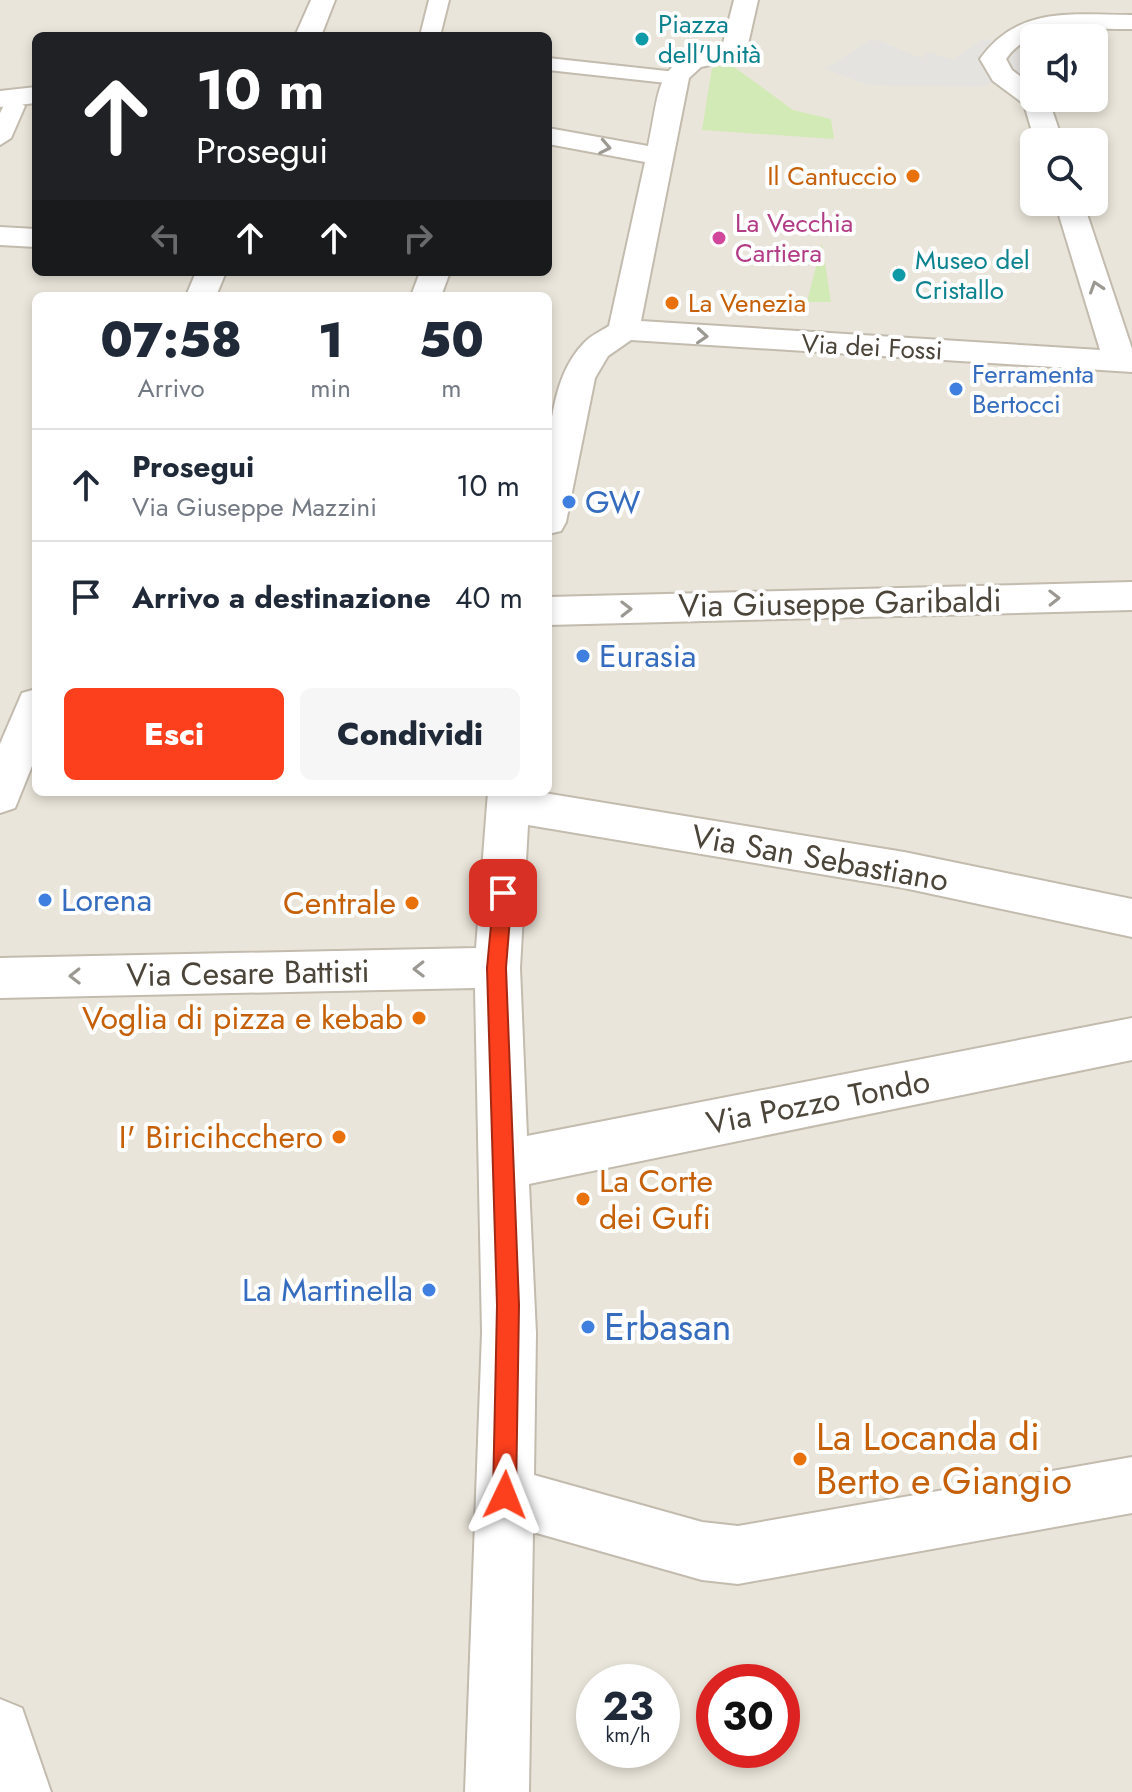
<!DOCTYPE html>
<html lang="it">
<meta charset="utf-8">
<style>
:root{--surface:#fff;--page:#f6f6f7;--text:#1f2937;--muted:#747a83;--line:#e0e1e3;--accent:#fc3f1d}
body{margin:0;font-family:Jost,sans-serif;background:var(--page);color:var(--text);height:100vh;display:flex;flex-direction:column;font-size:30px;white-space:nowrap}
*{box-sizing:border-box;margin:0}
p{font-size:26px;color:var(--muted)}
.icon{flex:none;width:44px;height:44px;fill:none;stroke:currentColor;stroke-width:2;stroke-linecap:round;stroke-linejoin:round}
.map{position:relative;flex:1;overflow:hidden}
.drawer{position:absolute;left:32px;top:292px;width:520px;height:504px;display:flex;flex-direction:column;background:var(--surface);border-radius:12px;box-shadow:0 4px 12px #0003}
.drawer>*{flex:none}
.banner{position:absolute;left:32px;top:32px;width:520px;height:244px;border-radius:12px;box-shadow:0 4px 12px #0003;background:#202124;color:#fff;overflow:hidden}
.fabs{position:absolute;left:1020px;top:24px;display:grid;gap:16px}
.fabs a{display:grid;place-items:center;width:88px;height:88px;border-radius:12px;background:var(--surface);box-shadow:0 4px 12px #0003;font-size:40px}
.speed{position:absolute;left:576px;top:1664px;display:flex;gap:16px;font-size:40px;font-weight:700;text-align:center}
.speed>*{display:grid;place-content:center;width:104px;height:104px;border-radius:50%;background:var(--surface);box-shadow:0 4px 12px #0003;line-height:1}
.speed small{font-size:20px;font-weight:400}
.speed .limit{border:12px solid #d22;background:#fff;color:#111}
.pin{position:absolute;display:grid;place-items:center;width:68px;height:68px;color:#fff;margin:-34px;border-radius:16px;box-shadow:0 4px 12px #0006}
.me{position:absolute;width:88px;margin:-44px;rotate:2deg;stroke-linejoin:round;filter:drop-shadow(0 0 6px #0008)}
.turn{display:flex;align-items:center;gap:28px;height:168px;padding:0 32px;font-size:36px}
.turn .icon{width:104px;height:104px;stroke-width:2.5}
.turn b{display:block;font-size:56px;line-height:68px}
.lanes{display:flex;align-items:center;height:76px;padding:0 32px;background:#0003;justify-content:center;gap:40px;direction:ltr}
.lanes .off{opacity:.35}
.eta{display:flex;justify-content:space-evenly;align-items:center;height:136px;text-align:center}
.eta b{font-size:48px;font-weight:800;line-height:56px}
.action{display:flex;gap:16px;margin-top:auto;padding:16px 32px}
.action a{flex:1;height:92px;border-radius:12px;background:var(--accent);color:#fff;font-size:32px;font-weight:800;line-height:92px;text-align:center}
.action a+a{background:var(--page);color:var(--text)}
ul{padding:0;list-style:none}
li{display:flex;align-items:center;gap:24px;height:112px;padding:0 32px;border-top:2px solid var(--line)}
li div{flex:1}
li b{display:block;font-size:30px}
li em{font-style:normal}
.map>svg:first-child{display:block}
.residential{fill:#eae5da;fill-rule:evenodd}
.green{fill:#d2eab5}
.parking{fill:#e5e3e0}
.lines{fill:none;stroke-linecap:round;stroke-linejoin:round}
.service-casing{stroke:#c2bbae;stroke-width:4}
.minor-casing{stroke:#c2bbae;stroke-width:4}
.service{fill:#fff;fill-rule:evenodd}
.minor{fill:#fff;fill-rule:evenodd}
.oneway{stroke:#9c9892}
.route{fill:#fc3f1d;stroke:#a42913;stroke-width:2}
.culture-dot{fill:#0f9aa8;stroke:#fff;stroke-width:3}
.food-dot{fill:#e8710a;stroke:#fff;stroke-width:3}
.hotel-dot{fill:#d1479c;stroke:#fff;stroke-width:3}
.shop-dot{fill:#3f7fe0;stroke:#fff;stroke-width:3}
.labels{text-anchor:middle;stroke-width:8;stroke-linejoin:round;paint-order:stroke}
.far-culture-label{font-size:26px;fill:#0d838f;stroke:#fff;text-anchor:start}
.far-food-label{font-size:26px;fill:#c56008;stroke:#fff;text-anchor:end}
.far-hotel-label{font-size:26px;fill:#b23c85;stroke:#fff;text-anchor:start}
.far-street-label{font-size:26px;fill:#4b4439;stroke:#fff}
.far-shop-label{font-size:26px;fill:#366cbe;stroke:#fff;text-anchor:start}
.shop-label{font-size:32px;fill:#366cbe;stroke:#fff;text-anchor:start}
.street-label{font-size:32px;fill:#4b4439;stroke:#fff}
.food-label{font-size:32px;fill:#c56008;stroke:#fff;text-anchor:end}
.near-shop-label{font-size:38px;fill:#366cbe;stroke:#fff;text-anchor:start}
.near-food-label{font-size:38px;fill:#c56008;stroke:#fff;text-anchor:start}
</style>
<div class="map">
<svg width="1132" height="1792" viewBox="0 0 1132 1792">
<rect width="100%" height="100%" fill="#f6f3ec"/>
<path class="residential" d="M0,0H1132V1792H0ZM36,36H548V272H36ZM1034,38H1094V98H1034ZM1034,142H1094V202H1034ZM36,296H548V792H36ZM594,1682H662V1750H594ZM714,1682H782V1750H714Z"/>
<g class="green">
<path d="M730,64L793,110L831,119L834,139L702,130L712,68Z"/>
<path d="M822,243L831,302H807Z"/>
</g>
<path class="parking" d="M982,39L1027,42L1034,58V70L980,87L868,85L825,69L870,40L880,41L921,58L929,52L952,60Z"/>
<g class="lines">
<defs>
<g id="service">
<path d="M429,0H449L440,36H420Z"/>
<path d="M548,58L676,72L687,78L676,84L548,70Z"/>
<path d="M14,99L25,106L11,138L0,145V113L6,101Z"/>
</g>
<g id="minor">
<path d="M311,0H335L321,36H295Z"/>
<path d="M734,0H758L746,53L742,58L701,67L689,78L641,321L1100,350L1055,202H1083L1132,349V372L631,340L608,356L595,378L566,522L561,531L548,534C548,479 541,386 584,343C590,336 601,331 609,326L645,162L548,144V128L648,146C661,88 653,57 722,47Z"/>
<path d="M1132,15V29C1090,30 1033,20 1006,59L1012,70L1034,87V98H1047L1049,101L1063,142H1035L1024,104L993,81L980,59C1018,5 1073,15 1132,15Z"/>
<path d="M36,87V103L0,107V91Z"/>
<path d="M0,227L36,229V247L0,245Z"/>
<path d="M196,272H226L216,296H186Z"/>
<path d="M420,272H450L441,296H411Z"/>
<path d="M1132,582V610L548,625V597Z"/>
<path d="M36,689V756L15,808L0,813V744L22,693Z"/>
<path d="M488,792H538L904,852L1132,899V937L904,888L528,825L520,968L527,1136L1132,1018V1060L529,1184L536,1333L534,1475L702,1522L738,1526L1132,1457V1513L738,1584L702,1580L533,1532L529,1792H465L482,1333L475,988L0,998V958L476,948Z"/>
<path d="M0,1699L22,1708L51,1792H0Z"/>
</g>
</defs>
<use href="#service" class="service-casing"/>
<use href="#minor" class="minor-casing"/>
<use href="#service" class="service"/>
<use href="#minor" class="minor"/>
</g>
<defs><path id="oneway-chevron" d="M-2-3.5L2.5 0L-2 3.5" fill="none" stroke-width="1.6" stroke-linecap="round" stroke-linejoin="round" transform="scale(2)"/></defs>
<g class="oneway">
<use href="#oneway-chevron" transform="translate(605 147) rotate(11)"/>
<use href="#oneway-chevron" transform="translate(1096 287) rotate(-108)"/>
<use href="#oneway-chevron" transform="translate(702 336) rotate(4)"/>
<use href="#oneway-chevron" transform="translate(1054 598) rotate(-1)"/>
<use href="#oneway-chevron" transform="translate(626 609) rotate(-1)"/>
<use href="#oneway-chevron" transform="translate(419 969) rotate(179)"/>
<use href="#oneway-chevron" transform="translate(75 976) rotate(179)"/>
</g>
<path class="route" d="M503,885L509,887L512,893L506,968L519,1305L516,1495L513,1504L505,1507L496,1504L493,1495L497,1305L487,968L494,893L496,887Z"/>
<g class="culture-dot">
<circle cx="642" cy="39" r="8"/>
<circle cx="899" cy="275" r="8"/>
</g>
<g class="food-dot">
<circle cx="913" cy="176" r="8"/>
<circle cx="672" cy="303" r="8"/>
<circle cx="412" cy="903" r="8"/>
<circle cx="419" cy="1018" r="8"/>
<circle cx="339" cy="1137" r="8"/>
<circle cx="583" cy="1199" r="8"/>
<circle cx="800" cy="1459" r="8"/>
</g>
<circle class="hotel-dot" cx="719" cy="238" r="8"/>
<g class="shop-dot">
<circle cx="956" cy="389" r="8"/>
<circle cx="569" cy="502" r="8"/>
<circle cx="583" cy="656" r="8"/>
<circle cx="45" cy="900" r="8"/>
<circle cx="429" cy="1290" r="8"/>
<circle cx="588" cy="1327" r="8"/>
</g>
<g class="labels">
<g class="far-culture-label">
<text x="658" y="33">Piazza<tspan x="658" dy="30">dell'Unità</tspan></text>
<text x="915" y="269">Museo del<tspan x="915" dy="30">Cristallo</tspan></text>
</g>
<g class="far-food-label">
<text x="897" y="185">Il Cantuccio</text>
<text x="688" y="312" text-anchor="start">La Venezia</text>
</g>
<g class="far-hotel-label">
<text x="735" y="232">La Vecchia<tspan x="735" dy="30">Cartiera</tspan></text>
</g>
<g class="far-street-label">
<text transform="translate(872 347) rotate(3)" y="9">Via dei Fossi</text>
</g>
<g class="far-shop-label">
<text x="972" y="383">Ferramenta<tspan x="972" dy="30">Bertocci</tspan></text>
</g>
<g class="shop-label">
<text x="585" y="513">GW</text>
<text x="599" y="667">Eurasia</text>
<text x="61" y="911">Lorena</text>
<text x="413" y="1301" text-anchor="end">La Martinella</text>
</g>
<g class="street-label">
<text transform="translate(840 603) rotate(-1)" y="11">Via Giuseppe Garibaldi</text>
<text transform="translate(820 858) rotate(10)" y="11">Via San Sebastiano</text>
<text transform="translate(248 973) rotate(-1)" y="11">Via Cesare Battisti</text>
<text transform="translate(818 1102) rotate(-11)" y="11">Via Pozzo Tondo</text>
</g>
<g class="food-label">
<text x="396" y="914">Centrale</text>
<text x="403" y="1029">Voglia di pizza e kebab</text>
<text x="323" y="1148">I' Biricihcchero</text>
<text x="599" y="1192" text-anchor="start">La Corte<tspan x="599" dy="37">dei Gufi</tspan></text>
</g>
<g class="near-shop-label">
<text x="604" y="1340">Erbasan</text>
</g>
<g class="near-food-label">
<text x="816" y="1450">La Locanda di<tspan x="816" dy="44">Berto e Giangio</tspan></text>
</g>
</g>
</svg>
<div class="fabs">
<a><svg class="icon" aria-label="sound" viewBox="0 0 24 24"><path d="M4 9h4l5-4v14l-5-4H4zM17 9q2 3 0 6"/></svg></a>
<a><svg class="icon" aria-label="search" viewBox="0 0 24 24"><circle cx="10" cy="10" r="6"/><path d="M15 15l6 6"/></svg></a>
</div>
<div class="speed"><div>23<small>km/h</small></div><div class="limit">30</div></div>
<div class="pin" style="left:503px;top:893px;background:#d93025"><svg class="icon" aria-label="arrive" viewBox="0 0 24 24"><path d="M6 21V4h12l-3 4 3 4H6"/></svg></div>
<svg class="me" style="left:505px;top:1495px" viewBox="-20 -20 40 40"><path d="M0-17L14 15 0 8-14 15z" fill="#fc3f1d" stroke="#fff" stroke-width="4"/></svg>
<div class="banner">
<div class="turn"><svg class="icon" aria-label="ahead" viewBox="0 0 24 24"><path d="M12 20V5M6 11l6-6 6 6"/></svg><div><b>10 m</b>Prosegui</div></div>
<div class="lanes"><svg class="icon off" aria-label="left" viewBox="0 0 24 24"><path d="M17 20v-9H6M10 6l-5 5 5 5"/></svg><svg class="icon" aria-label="ahead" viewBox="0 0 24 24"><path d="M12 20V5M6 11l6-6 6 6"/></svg><svg class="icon" aria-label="ahead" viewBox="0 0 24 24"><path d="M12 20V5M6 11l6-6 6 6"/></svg><svg class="icon off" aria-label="right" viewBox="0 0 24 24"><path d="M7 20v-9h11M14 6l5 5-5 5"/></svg></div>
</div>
<section class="drawer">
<div class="eta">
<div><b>07:58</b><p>Arrivo</p></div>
<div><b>1</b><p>min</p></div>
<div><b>50</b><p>m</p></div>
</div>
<ul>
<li><svg class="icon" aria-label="ahead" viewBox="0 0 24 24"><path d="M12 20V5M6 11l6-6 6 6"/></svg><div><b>Prosegui</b><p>Via Giuseppe Mazzini</p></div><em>10 m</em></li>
<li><svg class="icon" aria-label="arrive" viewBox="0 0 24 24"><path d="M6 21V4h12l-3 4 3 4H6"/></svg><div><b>Arrivo a destinazione</b></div><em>40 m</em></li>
</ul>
<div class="action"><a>Esci</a><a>Condividi</a></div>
</section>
</div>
